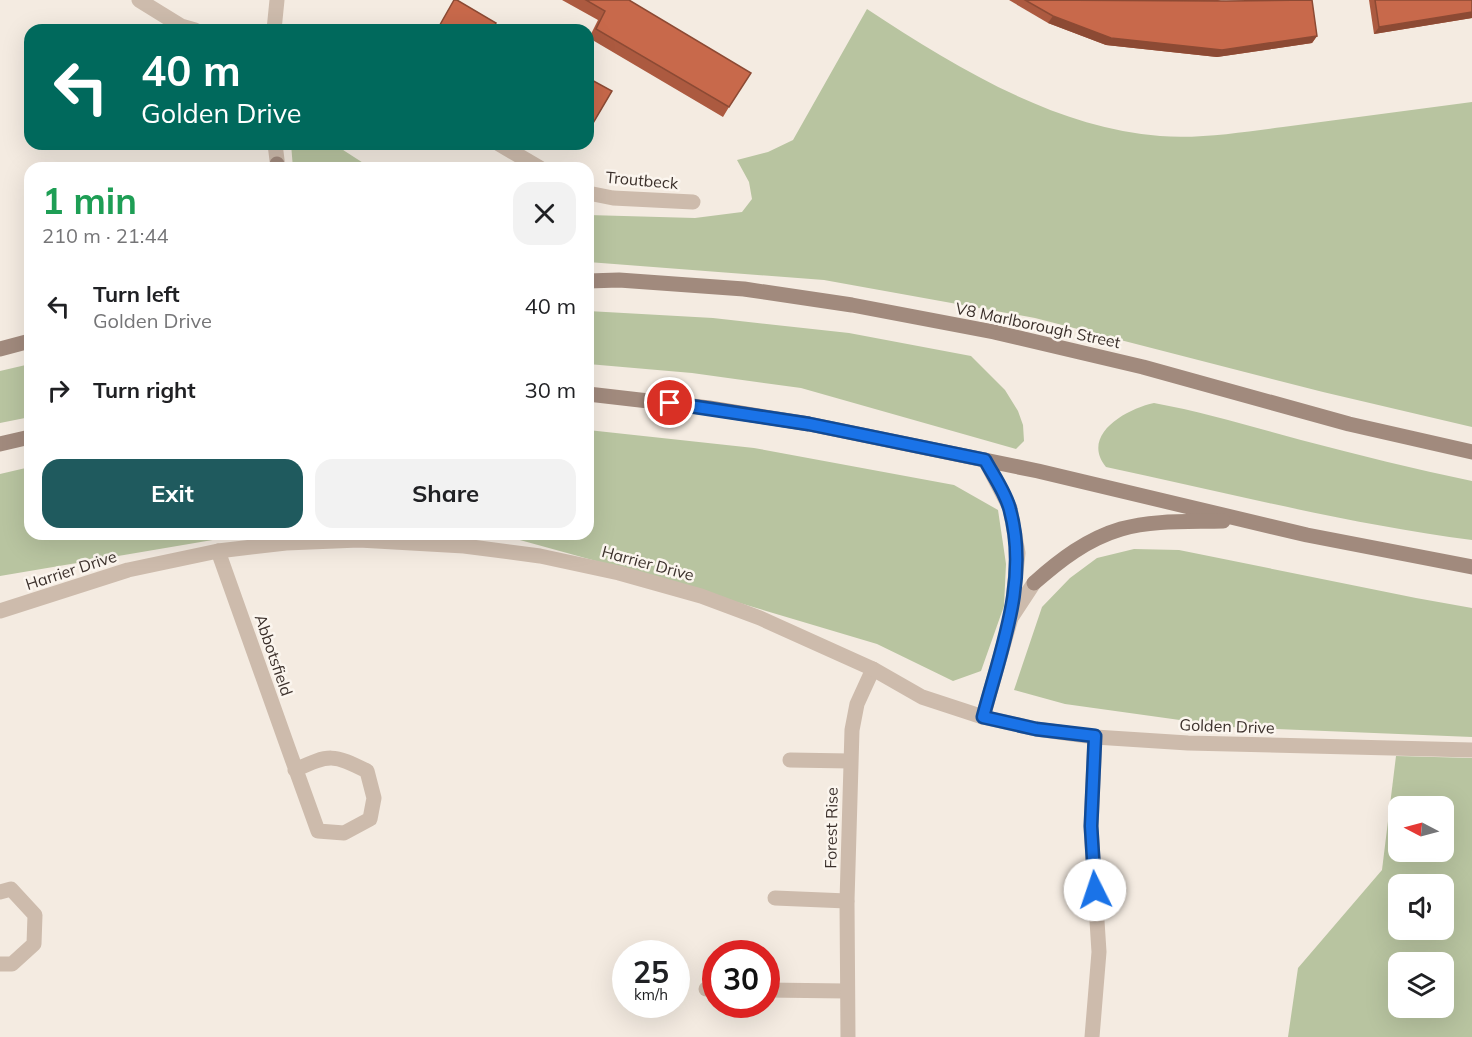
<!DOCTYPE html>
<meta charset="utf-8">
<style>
:root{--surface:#fff;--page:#f2f2f2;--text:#202124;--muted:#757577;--accent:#1f5a5e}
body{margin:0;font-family:Mulish,sans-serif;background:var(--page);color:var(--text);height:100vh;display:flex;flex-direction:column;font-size:22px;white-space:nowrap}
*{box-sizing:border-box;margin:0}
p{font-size:20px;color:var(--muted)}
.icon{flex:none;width:33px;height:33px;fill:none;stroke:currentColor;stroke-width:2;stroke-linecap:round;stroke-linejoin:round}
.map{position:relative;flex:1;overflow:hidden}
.panel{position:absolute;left:24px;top:162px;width:570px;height:378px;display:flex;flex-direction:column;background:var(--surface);border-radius:18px;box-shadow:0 6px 24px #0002}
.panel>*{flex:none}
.top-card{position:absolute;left:24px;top:24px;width:570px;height:126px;border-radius:18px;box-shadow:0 6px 24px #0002;background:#00695c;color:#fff;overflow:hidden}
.needle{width:39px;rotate:276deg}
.buttons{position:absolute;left:1388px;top:796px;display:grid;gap:12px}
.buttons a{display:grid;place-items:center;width:66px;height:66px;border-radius:12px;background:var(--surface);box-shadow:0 6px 24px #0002;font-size:30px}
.speed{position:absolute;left:612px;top:940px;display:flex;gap:12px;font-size:30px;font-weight:700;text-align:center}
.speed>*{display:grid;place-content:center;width:78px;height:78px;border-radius:50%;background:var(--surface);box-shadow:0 6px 24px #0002;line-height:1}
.speed small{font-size:15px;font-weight:400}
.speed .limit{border:9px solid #d22;background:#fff;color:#111}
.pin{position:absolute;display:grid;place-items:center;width:51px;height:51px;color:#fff;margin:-26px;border:3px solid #fff;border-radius:50%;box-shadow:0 2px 6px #0007}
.me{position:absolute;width:66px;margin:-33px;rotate:356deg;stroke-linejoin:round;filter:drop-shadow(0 0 4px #0008)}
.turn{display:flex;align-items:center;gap:21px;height:126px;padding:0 18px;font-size:27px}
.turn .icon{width:78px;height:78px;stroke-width:2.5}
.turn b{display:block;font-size:42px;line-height:51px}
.round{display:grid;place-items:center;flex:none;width:63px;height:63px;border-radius:18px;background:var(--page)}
.overview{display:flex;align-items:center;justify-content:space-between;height:102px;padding:0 18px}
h1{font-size:36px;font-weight:700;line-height:45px;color:#1e9e55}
.cta{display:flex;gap:12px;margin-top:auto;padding:12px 18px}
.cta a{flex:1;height:69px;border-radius:18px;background:var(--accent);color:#fff;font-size:24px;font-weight:700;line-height:69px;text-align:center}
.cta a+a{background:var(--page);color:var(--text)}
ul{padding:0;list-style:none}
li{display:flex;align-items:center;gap:18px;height:84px;padding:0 18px}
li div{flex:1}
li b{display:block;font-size:22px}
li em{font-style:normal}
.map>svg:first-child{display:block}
.green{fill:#b8c4a0;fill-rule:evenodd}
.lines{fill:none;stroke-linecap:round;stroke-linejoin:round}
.service{stroke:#cdbbac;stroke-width:15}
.minor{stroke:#cdbbac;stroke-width:15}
.tertiary{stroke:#cdbbac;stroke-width:15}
.secondary{stroke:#a18a7d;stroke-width:15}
.wall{fill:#ac5a40}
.shaded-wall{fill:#8c4a34}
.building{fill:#c8694b;stroke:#8c4a34;stroke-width:1.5}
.route-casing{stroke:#114b97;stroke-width:15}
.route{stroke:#1a73e8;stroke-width:10}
.labels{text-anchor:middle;stroke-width:5;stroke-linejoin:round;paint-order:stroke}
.street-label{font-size:16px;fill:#3b302b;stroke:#fbf5ee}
</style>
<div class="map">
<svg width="1472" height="1037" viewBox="0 0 1472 1037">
<rect width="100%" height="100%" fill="#f4ebe1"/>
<g class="green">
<path d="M867,9C955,67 1053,127 1160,136C1201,139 1242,132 1283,127C1346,119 1409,110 1472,102V427L1323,392L1035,318L824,280L588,262V215L695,218L742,212L752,199L749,182L737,160L768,152L793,140Z"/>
<path d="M291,144H342L340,148L371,168H293Z"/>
<path d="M588,311L713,318L849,333L971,356L1005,390L1018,411L1023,425L1024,441L1016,449L801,388L692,373L588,364Z"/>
<path d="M30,364V417L0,423V371Z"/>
<path d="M1154,403C1204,412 1252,427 1301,440C1358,455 1415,469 1472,481V540C1349,524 1227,493 1106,467C1080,435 1126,409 1154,403Z"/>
<path d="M588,430L754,448L954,485L998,510L1006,564L1004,606L981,671L953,681L877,644L636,572L498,534H588Z"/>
<path d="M30,467V534H248L0,576V474Z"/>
<path d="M1134,549L1179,550L1416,598L1472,608V737L1230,727L1065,704L1014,690L1042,607L1070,578L1097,558Z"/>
<path d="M1396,756L1472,758V1037H1288L1298,968L1382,870ZM1398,807H1443V852H1398ZM1398,885H1443V930H1398ZM1398,963H1443V1008H1398Z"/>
</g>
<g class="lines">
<g class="service">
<path d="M139,0L181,26L195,30"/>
<path d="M790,760L850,761"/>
<path d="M775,898L847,901"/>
</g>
<g class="minor">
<path d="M274,30L277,0"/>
<path d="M275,144L278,168"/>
<path d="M499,144L540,168"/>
<path d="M588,193L613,198L693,202"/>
<path d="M218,551C252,645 284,738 318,831L344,833L370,819L374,798L367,771C333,754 330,754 295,770"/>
<path d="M0,892L11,889L35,915L34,944L12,964H0"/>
<path d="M706,989H716"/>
<path d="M766,990L846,991"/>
<path d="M848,1037L847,901L852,730L857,704L873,669"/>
<path d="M1092,1037L1099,952L1091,827L1095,737"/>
</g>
<g class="tertiary">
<path d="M985,460L1010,508L1018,553L1011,618"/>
<path d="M0,611L128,570L218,551L286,543L359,540L464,546L540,556L619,573L701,596L760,618L873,669L922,697L983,717L1036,729L1095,737L1188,743L1472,750"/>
<path d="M983,717L1011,618L1034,583"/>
</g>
<g class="secondary">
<path d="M276,168L277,164"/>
<path d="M588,281L619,280L744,289L852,305L994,332L1143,367L1349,424L1472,452"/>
<path d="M0,349L30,341"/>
<path d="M588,394L709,408L809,424L1038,471L1307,535L1472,567"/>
<path d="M0,444L30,437"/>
<path d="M1034,583C1060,560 1087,539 1121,529C1153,520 1189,522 1223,521"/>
</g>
</g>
<g class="wall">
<path d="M562,0H629L729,107L723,117L589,38L598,20Z"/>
<path d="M1009,0H1218L1317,36L1312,43L1217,57L1106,45L1048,23Z"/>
<path d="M1369,0H1472V18L1374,34Z"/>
<path d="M588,78L592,125L588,131Z"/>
</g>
<g class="shaded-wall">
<path d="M1472,12V18L1374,34L1379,27Z"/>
<path d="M1053,16L1317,36L1312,43L1217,57L1106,45L1048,23Z"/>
</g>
<g class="building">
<path d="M454,0H457L496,23L492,30H437Z"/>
<path d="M586,0H629L751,73L729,107L596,29L605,11Z"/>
<path d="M1025,0L1226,1L1312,0L1317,36L1222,50L1111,38L1053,16Z"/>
<path d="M1375,0H1472V12L1379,27Z"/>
<path d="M588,78L612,91L592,125L588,122Z"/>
</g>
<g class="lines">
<defs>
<path id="route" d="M670,403L809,424L985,460C993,475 1006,493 1010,510C1029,580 1001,649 983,717L1036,729L1095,736L1091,826L1095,890"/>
</defs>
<use href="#route" class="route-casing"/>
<use href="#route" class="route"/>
</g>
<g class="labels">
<g class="street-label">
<text transform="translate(642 180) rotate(5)" y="6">Troutbeck</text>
<text transform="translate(1038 325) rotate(12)" y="6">V8 Marlborough Street</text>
<text transform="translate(648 563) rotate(15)" y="6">Harrier Drive</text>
<text transform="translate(71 570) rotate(-18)" y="6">Harrier Drive</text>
<text transform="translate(274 655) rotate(71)" y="6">Abbotsfield</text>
<text transform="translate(1227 726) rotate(2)" y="6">Golden Drive</text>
<text transform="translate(831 828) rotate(-89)" y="6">Forest Rise</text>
</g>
</g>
</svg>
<div class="buttons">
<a><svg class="needle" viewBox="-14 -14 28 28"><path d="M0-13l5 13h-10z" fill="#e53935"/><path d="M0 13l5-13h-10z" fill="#757577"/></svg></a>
<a><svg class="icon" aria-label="sound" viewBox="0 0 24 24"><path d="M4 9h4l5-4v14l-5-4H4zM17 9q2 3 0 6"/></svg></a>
<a><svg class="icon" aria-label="layers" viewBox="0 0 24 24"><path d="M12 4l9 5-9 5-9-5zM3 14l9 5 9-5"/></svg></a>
</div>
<div class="speed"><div>25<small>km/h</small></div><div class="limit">30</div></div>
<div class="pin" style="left:670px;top:403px;background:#d93025"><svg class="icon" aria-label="arrive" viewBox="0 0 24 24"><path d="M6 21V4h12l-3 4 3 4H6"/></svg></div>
<svg class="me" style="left:1095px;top:890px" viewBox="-20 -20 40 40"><circle r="19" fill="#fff"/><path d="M0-13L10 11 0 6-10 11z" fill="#1a73e8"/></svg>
<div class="top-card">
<div class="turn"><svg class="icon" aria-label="left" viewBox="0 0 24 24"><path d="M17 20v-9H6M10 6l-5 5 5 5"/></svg><div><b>40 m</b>Golden Drive</div></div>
</div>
<section class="panel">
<div class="overview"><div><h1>1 min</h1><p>210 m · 21:44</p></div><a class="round"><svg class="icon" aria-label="close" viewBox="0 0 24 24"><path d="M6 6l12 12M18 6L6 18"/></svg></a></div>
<ul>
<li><svg class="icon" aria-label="left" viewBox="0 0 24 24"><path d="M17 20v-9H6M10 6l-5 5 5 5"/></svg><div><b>Turn left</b><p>Golden Drive</p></div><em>40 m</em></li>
<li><svg class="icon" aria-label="right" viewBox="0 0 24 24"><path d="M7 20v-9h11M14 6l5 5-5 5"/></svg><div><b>Turn right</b></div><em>30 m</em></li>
</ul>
<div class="cta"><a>Exit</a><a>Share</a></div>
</section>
</div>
